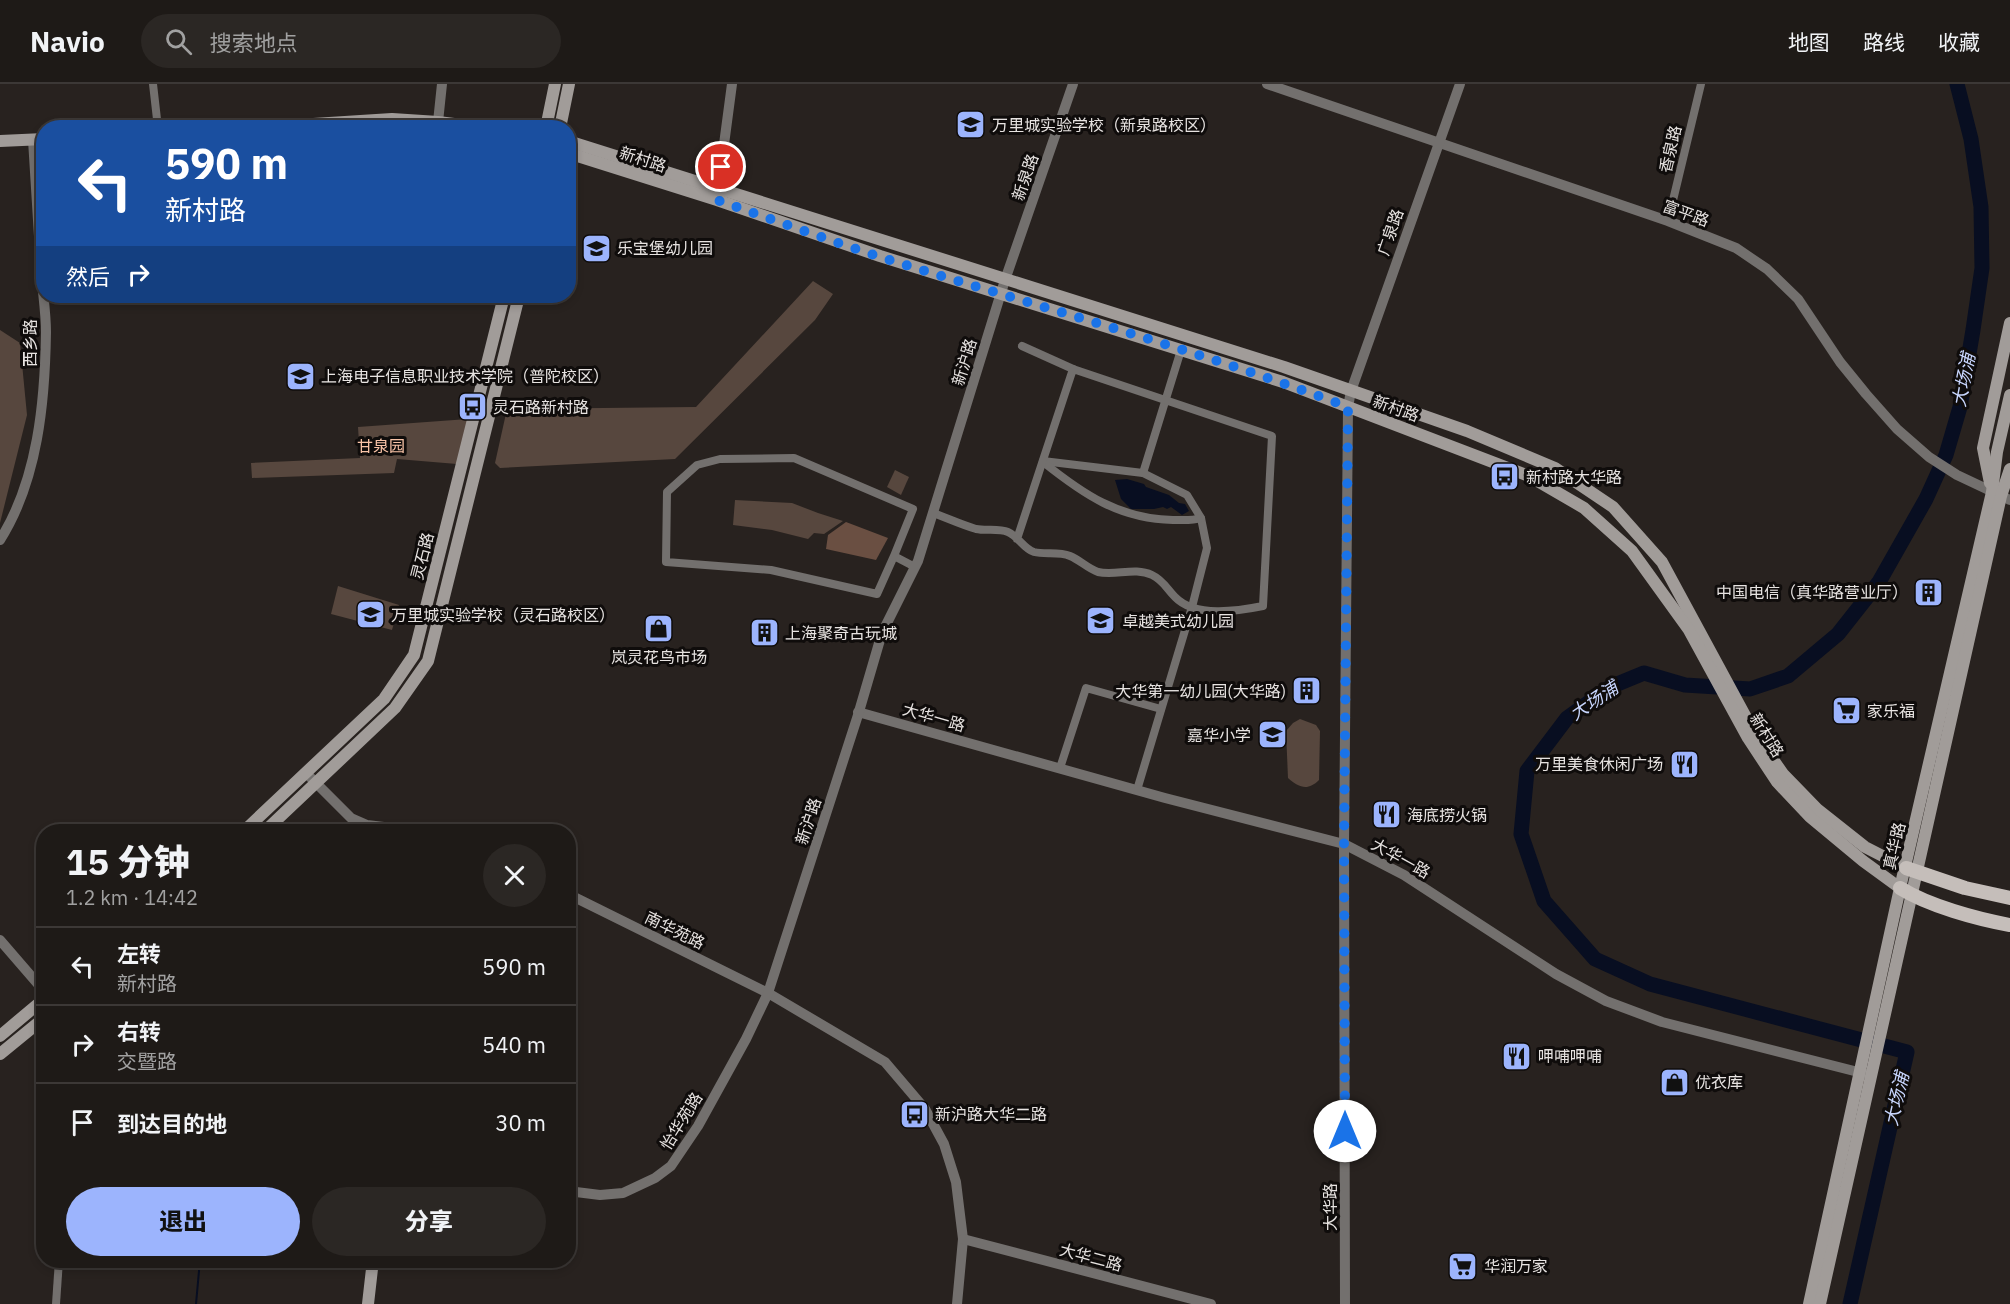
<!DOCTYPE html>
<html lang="zh">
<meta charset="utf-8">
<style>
:root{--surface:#1e1a17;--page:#2b2724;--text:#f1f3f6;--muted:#a1a1a1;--line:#3c3836;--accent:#9cb4fd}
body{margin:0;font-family:"IBM Plex Sans","Noto Sans SC",sans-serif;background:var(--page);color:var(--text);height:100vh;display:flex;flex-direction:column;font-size:22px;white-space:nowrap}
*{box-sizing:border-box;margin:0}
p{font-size:20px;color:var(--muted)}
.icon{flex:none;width:33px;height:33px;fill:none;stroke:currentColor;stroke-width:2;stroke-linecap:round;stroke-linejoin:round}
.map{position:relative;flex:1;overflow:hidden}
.details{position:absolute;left:36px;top:740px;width:540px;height:444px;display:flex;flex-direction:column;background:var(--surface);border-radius:24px;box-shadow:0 3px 9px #0003,0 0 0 2px var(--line)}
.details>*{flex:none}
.banner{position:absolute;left:36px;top:36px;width:540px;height:183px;border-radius:24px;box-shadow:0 3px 9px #0003,0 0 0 2px var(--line);background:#1a4fa0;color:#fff;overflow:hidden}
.pin{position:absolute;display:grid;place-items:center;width:51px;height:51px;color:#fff;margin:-26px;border:3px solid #fff;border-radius:50%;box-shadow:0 2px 6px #0007}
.me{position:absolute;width:66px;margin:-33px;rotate:0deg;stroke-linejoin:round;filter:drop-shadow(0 0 4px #0008)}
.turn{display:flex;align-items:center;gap:21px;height:126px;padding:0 30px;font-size:27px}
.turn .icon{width:78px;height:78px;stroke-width:2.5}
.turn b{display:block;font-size:42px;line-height:51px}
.then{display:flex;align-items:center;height:57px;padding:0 30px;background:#0003;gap:12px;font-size:22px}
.round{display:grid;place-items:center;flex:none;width:63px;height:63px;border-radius:32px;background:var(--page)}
.headline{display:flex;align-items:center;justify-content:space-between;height:102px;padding:0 30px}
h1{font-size:36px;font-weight:800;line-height:45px}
.action{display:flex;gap:12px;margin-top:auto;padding:12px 30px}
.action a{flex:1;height:69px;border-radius:36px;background:var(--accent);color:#111;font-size:24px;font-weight:800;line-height:69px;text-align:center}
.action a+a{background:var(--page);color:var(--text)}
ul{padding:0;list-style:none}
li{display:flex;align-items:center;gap:18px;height:78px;padding:0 30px;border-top:2px solid var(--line)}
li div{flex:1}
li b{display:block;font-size:22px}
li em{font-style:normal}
header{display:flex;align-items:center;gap:36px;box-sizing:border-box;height:84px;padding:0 30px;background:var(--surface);border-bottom:2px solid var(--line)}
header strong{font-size:28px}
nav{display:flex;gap:33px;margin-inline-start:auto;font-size:21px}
.search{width:420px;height:54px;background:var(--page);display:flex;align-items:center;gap:15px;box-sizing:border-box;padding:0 21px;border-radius:33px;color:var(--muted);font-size:22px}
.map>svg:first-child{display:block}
.green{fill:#57473e}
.forest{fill:#6a4f42}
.water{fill:#080e21}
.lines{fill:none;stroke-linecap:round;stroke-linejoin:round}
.stream{stroke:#080e21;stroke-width:2}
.river{stroke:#080e21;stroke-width:15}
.minor{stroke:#73706e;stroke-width:8}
.tertiary{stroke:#73706e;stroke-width:10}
.secondary{stroke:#a19c99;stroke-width:12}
.primary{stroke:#c5beba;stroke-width:14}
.route{stroke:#1a73e8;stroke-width:10;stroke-dasharray:0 18}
.labels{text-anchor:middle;stroke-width:6;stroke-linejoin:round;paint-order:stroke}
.poi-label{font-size:16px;fill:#e7e3e1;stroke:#0f0c0b;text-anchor:start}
.street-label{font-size:16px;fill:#e7e3e1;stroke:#0f0c0b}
.park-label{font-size:16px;fill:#f9c3a7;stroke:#0f0c0b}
.water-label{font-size:18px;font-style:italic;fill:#c8d6fe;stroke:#0f0c0b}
</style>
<header>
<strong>Navio</strong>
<div class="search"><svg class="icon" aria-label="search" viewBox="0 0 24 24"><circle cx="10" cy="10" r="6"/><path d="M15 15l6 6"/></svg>搜索地点</div>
<nav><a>地图</a><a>路线</a><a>收藏</a></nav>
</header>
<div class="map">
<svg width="2010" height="1220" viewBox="0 0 2010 1220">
<rect width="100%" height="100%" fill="#28221f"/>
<g class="green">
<path d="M813,197L833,210L815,236L675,375L500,384L495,379L507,325L696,323Z"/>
<path d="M0,246L20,259L27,331L0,439Z"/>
<path d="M468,335L457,380L397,375L394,389L252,394L251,379L360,374L358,343Z"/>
<path d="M895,386L909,393L901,411L887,403Z"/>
<path d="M735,416L792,419L818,429L843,437L824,450L814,449L808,455L772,446L733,441Z"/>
<path d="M338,502L399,521L392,546L331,530Z"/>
<path d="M1300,635L1316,641L1320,647L1319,696C1308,707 1299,704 1288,694L1286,647L1293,639Z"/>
</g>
<path class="forest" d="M846,438L888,454L876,476L826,465L828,451Z"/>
<path class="water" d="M1127,395L1144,400L1146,403L1169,411L1179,419L1185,420L1189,427L1182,431L1171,423L1167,425L1163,423L1154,425H1131L1121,415L1115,396Z"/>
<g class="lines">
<path class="stream" d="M196,1220L200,1176"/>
<path class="river" d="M1850,1220L1907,968L1650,900L1595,875L1544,817L1521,750L1527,687L1567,634L1610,603L1644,589L1685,601L1750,605L1788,592L1838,550L1879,498L1926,415L1946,371L1960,323L1973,246L1982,184L1981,123L1971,55L1957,0"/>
<g class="minor">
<path d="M153,0L158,44"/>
<path d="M1668,137L1701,0"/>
<path d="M1022,262L1073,285"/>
<path d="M1043,377L1143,389L1187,411L1201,434L1207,464L1192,523L1137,706"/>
<path d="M1043,378C1083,410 1119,435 1173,436C1183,436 1192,437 1201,434"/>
<path d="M1143,389L1181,266"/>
<path d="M933,429C947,434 962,441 976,445C986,447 999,444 1008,448C1018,452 1024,465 1034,468C1045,471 1058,467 1070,472C1080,476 1087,484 1098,488C1115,492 1135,483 1152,491C1163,496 1167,505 1175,513C1195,534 1238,527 1263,522L1272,352L1073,285L1017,455"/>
<path d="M894,472L877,510L771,486L666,478L667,408L697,381L720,375L794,374L913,425L894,472L915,483"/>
<path d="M1060,684L1086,604L1161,625"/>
<path d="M56,1220L59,1176"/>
</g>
<g class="tertiary">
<path d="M1267,0L1668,137L1736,164L1767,185L1798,215L1840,278L1866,310L1897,345L1929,373L1957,391L2010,416"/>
<path d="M438,38L442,0"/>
<path d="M717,113L732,0"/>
<path d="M0,456C38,396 45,317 46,248C46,227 42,205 41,184C38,141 36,98 33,56"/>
<path d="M858,628L1165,714L1344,760L1404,791L1556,890L1606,917L1662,938L1866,990"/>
<path d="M310,693L351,734L367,741L417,747"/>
<path d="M568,810L768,909L885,978L925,1025L944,1060L956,1098L963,1155L957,1220"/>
<path d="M0,856L44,907"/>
<path d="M568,1107L600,1111L623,1109L655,1094L671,1082L698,1042L746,955L768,909L858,631L882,549L918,477L1005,196L1073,0"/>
<path d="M963,1155L1211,1220"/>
<path d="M1345,1220L1344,760L1348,323L1351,307L1460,0"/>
</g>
<g class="secondary">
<path d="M249,44L392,35L438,38L486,44"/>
<path d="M546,44L555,0"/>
<path d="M560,44L569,0"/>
<path d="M0,57L44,55"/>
<path d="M568,57L1284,283L1467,347L1555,384L1613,423L1662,478L1754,648L1783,690L1817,725L1865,763L1906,784"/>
<path d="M568,69L717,116L880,172L1283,298L1529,392L1584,424L1632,467L1689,546L1748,654L1777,698L1810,733L1863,777L1900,804"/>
<path d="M1990,399L1983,364L2010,239"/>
<path d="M244,747L384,615L414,571L504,212"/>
<path d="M265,747L395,624L428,577L519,212"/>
<path d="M0,952L44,915"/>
<path d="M0,970L44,934"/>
<path d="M368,1220L373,1176"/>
<path d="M1809,1220L1900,804L1992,408L1997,368L2010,311"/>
<path d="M1820,1220L2001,412L2010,385"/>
</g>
<g class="primary">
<path d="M1906,784L1965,804L2010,814"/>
<path d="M1900,804C1929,822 1977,835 2010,841"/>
</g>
</g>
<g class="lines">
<path class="route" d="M721,83L717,116C771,135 825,155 880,173C1036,222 1195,265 1348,323L1344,760L1345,1047"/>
</g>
<defs>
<symbol id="school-square" viewBox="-11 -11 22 22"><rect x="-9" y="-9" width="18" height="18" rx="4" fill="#9cb4fd" stroke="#0f0c0b"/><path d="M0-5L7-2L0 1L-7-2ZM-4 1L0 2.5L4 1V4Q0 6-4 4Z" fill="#111"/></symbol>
<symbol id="university-square" viewBox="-11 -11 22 22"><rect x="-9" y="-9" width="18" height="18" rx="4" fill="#9cb4fd" stroke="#0f0c0b"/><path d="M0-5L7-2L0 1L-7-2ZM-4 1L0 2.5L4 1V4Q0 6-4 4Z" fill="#111"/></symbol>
<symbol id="bus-square" viewBox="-11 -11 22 22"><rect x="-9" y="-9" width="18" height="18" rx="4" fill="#9cb4fd" stroke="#0f0c0b"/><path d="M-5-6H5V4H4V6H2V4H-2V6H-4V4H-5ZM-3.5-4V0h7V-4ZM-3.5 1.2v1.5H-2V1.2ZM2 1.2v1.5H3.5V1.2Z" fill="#111"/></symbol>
<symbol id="building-square" viewBox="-11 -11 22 22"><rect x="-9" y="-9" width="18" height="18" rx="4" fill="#9cb4fd" stroke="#0f0c0b"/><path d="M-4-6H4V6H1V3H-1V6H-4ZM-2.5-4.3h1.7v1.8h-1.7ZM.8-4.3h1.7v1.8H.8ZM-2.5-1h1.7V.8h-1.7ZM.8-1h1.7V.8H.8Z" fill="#111"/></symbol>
<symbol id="shop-square" viewBox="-11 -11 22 22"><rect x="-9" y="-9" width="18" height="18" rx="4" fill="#9cb4fd" stroke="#0f0c0b"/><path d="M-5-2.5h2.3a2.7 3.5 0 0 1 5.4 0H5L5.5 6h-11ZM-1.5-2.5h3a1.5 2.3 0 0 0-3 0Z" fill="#111"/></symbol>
<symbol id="supermarket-square" viewBox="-11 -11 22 22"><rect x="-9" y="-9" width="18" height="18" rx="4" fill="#9cb4fd" stroke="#0f0c0b"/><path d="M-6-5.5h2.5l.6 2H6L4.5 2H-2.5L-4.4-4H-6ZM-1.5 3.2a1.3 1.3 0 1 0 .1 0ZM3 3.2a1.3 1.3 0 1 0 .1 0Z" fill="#111"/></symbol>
<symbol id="restaurant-square" viewBox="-11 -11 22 22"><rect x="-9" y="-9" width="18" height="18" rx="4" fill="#9cb4fd" stroke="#0f0c0b"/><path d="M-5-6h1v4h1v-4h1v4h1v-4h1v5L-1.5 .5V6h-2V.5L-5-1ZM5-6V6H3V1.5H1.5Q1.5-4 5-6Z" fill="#111"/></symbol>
</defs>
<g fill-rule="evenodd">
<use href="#school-square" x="954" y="24" width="33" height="33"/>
<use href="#school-square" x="580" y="148" width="33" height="33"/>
<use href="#university-square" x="284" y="276" width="33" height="33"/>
<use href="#bus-square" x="456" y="306" width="33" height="33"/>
<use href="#bus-square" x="1488" y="376" width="33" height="33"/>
<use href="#building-square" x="1912" y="492" width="33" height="33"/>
<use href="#school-square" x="354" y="514" width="33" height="33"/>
<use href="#school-square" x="1084" y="520" width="33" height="33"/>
<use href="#shop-square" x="642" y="528" width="33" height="33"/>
<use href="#building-square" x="748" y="532" width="33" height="33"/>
<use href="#building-square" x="1290" y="590" width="33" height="33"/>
<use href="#supermarket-square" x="1830" y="610" width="33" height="33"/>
<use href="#school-square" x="1256" y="634" width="33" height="33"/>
<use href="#restaurant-square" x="1668" y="664" width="33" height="33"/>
<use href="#restaurant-square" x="1370" y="714" width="33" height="33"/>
<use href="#restaurant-square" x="1500" y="956" width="33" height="33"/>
<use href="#shop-square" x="1658" y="982" width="33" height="33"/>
<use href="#bus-square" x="898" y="1014" width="33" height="33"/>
<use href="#supermarket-square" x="1446" y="1166" width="33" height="33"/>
</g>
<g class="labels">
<g class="poi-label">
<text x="992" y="47">万里城实验学校（新泉路校区）</text>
<text x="617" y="170">乐宝堡幼儿园</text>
<text x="321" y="298">上海电子信息职业技术学院（普陀校区）</text>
<text x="493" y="329">灵石路新村路</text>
<text x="1526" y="399">新村路大华路</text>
<text x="1908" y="514" text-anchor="end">中国电信（真华路营业厅）</text>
<text x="391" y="537">万里城实验学校（灵石路校区）</text>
<text x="1122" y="543">卓越美式幼儿园</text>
<text x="785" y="555">上海聚奇古玩城</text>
<text x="659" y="579" text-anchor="middle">岚灵花鸟市场</text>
<text x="1286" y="613" text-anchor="end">大华第一幼儿园(大华路)</text>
<text x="1867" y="633">家乐福</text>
<text x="1251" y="657" text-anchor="end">嘉华小学</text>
<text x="1663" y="686" text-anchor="end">万里美食休闲广场</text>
<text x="1407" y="737">海底捞火锅</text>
<text x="1538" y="978">呷哺呷哺</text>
<text x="1695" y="1004">优衣库</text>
<text x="935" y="1036">新沪路大华二路</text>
<text x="1484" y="1188">华润万家</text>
</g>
<g class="street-label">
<text transform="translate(1670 65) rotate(-77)" y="6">香泉路</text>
<text transform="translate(643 75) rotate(18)" y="6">新村路</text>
<text transform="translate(1025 93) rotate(-71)" y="6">新泉路</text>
<text transform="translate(1686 129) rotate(20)" y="6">富平路</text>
<text transform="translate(1390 148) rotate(-71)" y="6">广泉路</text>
<text transform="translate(30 259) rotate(-90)" y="6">西乡路</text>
<text transform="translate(964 278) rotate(-73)" y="6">新沪路</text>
<text transform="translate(1396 324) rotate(20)" y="6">新村路</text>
<text transform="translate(422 472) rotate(-76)" y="6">灵石路</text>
<text transform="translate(934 633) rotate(16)" y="6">大华一路</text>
<text transform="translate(1767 651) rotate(58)" y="6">新村路</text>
<text transform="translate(808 737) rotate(-72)" y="6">新沪路</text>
<text transform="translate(1894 762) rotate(-77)" y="6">真华路</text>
<text transform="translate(1401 774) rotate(29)" y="6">大华一路</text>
<text transform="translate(675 846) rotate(26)" y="6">南华苑路</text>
<text transform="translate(681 1037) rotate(-58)" y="6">怡华苑路</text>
<text transform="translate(1330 1123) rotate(-90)" y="6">大华路</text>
<text transform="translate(1091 1173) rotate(15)" y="6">大华二路</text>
</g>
<g class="park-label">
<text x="381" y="368">甘泉园</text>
</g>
<g class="water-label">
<text transform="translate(1964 296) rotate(-79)" y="6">大场浦</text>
<text transform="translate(1594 617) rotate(-34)" y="6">大场浦</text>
<text transform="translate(1897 1015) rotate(-77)" y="6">大场浦</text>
</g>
</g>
</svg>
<div class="pin" style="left:721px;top:83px;background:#d93025"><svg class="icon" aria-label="arrive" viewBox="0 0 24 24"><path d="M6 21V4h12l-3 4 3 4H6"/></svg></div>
<svg class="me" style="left:1345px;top:1047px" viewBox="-20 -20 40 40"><circle r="19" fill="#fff"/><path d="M0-13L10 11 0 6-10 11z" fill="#1a73e8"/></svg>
<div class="banner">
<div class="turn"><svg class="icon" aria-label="left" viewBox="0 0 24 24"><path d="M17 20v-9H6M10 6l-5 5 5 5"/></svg><div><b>590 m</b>新村路</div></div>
<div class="then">然后<svg class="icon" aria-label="right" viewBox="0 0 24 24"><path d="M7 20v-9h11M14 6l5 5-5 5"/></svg></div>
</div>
<section class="details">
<div class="headline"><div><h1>15 分钟</h1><p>1.2 km · 14:42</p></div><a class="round"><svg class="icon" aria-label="close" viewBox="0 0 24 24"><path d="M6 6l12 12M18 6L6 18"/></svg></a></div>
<ul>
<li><svg class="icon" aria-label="left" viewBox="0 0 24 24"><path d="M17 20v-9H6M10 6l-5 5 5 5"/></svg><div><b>左转</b><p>新村路</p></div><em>590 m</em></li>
<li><svg class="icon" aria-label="right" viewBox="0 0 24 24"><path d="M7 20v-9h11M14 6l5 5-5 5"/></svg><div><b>右转</b><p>交暨路</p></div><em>540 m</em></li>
<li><svg class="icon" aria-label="arrive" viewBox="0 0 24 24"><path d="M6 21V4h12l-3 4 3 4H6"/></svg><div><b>到达目的地</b></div><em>30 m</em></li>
</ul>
<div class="action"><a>退出</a><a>分享</a></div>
</section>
</div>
